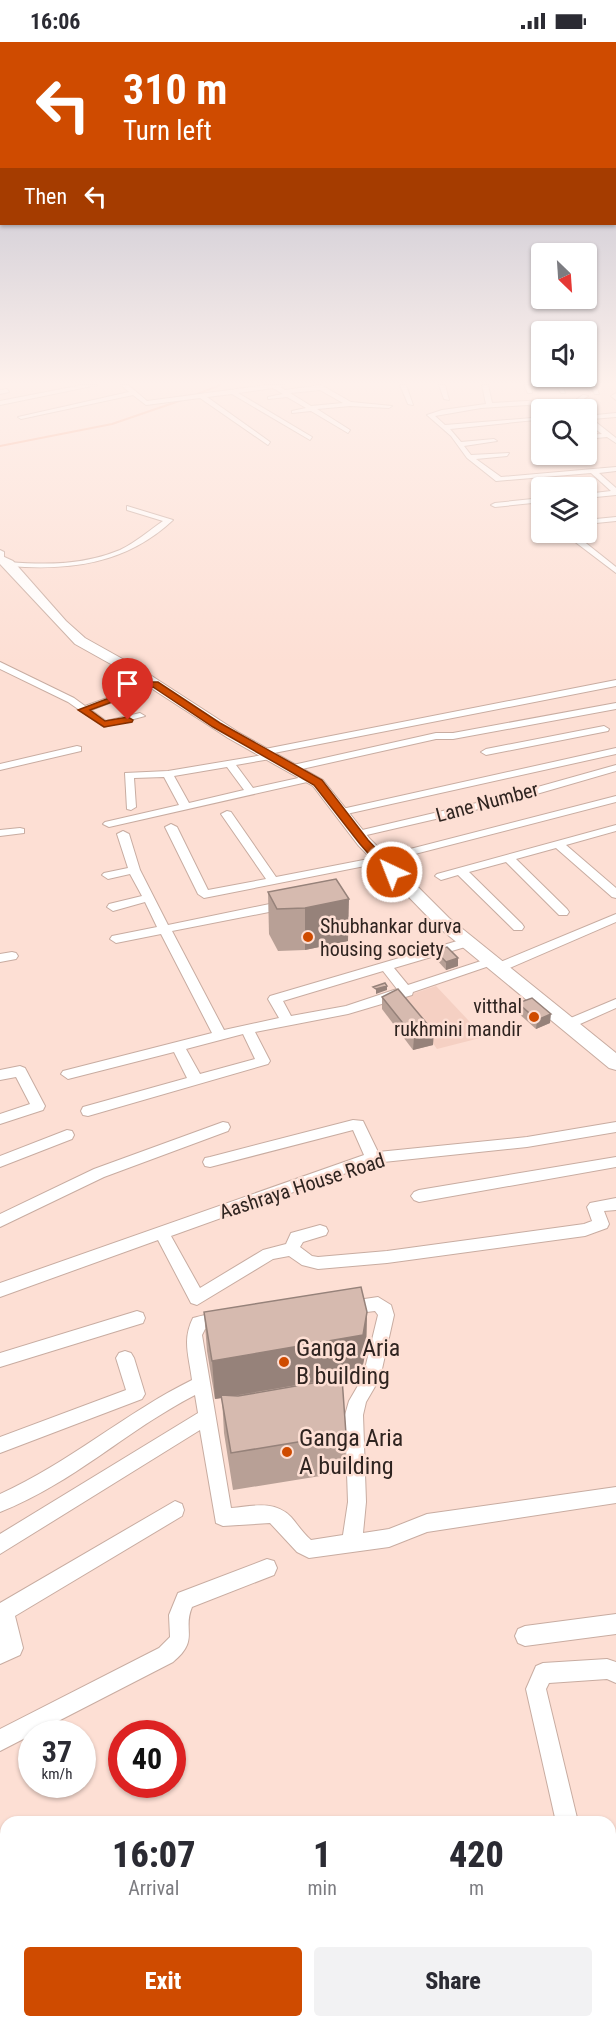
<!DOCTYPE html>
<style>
:root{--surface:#fff;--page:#f2f2f3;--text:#2b2b33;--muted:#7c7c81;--accent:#cf4b00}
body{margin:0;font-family:"Roboto Condensed",sans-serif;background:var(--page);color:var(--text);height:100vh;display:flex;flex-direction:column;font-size:22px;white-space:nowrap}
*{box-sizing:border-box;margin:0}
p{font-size:20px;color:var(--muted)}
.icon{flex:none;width:33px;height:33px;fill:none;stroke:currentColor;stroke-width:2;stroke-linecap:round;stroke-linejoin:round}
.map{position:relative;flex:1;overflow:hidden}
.side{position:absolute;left:0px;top:1774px;width:616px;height:212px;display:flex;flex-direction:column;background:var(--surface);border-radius:18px 18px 0 0;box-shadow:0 2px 4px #0004}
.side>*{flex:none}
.banner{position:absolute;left:0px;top:0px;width:616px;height:183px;box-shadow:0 2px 4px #0004;background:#cf4b00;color:#fff;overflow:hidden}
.needle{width:39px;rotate:155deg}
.controls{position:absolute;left:531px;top:201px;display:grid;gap:12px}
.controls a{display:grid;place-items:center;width:66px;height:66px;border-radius:6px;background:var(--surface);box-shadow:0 2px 4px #0004;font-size:30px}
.speed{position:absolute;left:18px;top:1678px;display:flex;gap:12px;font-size:30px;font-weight:700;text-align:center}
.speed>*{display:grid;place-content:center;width:78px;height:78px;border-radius:50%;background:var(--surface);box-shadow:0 2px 4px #0004;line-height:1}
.speed small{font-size:15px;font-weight:400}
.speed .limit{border:9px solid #d22;background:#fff;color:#111}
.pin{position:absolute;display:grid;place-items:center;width:51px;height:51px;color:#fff;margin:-62px -26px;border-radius:50% 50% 50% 0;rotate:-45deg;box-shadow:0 0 6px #0007}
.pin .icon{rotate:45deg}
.me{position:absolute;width:66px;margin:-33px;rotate:317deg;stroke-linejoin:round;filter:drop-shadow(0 0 4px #0008)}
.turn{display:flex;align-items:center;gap:21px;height:126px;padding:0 24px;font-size:27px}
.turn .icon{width:78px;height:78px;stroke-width:2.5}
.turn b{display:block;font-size:42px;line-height:51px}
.then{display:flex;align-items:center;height:57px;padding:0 24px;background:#0003;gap:12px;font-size:22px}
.eta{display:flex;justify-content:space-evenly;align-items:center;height:102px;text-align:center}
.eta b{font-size:36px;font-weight:800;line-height:42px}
.action{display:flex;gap:12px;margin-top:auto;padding:12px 24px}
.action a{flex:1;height:69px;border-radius:6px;background:var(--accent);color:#fff;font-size:24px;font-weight:800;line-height:69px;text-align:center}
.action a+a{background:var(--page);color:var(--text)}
.status{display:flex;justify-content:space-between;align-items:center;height:42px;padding:0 30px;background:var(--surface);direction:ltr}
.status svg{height:16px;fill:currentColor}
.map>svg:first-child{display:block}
.built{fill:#f5d0c3}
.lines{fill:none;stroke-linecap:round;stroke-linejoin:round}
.stream{stroke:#f8ae92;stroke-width:2}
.street-casing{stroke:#c8aca1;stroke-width:2}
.secondary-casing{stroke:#c8aca1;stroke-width:2}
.street{fill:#fff;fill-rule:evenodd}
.secondary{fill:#fff;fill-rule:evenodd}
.wall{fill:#b8a096}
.shaded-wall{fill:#96827a}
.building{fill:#d6baaf;stroke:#96827a;stroke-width:1.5}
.route{fill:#cf4b00;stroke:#873100;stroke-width:1.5}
.poi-dot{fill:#cf4b00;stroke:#fddfd4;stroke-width:2}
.labels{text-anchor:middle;stroke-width:5;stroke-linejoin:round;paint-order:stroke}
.street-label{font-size:20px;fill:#2f2420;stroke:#fddfd4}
.poi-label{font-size:20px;fill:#2f2420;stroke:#fddfd4;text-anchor:start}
.near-poi-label{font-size:24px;fill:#2f2420;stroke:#fddfd4;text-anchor:start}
</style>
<div class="status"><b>16:06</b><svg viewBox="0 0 49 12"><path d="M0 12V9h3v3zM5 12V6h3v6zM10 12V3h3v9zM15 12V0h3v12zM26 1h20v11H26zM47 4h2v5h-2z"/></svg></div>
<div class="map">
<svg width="616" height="1985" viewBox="0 0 616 1985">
<rect width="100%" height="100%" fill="#fddfd4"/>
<path class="built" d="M436,944L484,995L437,1007L400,956Z"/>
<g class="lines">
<g class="stream">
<path d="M195,353L220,343"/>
<path d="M0,404L112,382L185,357"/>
</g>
<defs>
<g id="street">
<path d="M82,343H97L0,363V359Z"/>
<path d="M121,343H128L147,359L267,343H284L280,345L285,348L321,343L351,360L392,364L389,366L350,364L317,367L350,388L348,391L311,369L292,371V369L306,366L287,355L268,357V355L283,352L273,346L238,351L312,395L310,398L232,352L207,355L270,400L268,403L200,356L146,363L133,353L21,377L18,375L129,350ZM320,348L343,361L311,364L290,351Z"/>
<path d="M400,343H406L413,363L408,362Z"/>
<path d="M439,343H445L449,358L444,357Z"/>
<path d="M482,343H488L492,361L527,359L568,363L583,353L588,354L573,365L578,368L527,363L481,366L435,374L445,383L532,376L535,378L450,387L461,400L494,397L497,399L464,404L471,413L509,411L507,414L476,417L501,435L616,425V429L599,431L616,446V453L586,456V452L611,449L591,431L496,439L467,416L451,394L427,373L442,368L486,362Z"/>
<path d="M524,343H530L532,351H528Z"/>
<path d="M556,343H562L565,351H561Z"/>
<path d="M589,343H595L599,352H595Z"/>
<path d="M7,347L9,350L0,352V348Z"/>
<path d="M616,351V358L611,354Z"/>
<path d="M616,371V375L592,377L616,396V401L607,395L586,397V393L602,392L586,380V374Z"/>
<path d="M542,456V460L495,465L491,463L495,461Z"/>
<path d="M127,464L173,478C126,522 70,529 9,524L5,522L9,520C47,523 84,523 120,508C135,501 150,488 163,479L127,468Z"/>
<path d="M616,475V479L586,482V478Z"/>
<path d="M562,490H572L616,525V531Z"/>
<path d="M0,508L4,510V515L0,517Z"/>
<path d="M0,620L74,656L85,664L151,640L159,642L91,668L106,679L140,671L145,674L104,685L68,660L0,627Z"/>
<path d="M616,638V644L274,711L277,714L276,716L236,723L253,746L312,733L317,736L316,738L109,785L103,782L105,780L179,763L164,735L134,736L136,765L131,768L127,767L125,731L168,729L263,713L260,710L265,707ZM227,725L244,748L189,761L174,734Z"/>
<path d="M616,661V667L453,697H436L293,729L288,726L293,723L436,691H453Z"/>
<path d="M604,684L609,687L608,689L486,713L481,710L486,707Z"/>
<path d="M77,704L81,705V709L0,728V722Z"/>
<path d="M616,706V712L342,773L337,770L342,767Z"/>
<path d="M616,723V729L509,760L358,795L352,792L358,789L502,755Z"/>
<path d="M616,754V760L380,821L204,856L198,852L165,785L171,782L177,785L208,848L266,837L221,772L227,769L231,770L276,835L379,815Z"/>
<path d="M616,783V789L566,803L616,846V856L612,855L556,806L516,817L567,867L569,870L567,873H559L506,820L469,830L522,882L524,885L522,888H514L458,833L441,838L435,834L437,832Z"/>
<path d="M20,786L24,787V791L0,794V788Z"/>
<path d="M123,789L129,792L140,828L168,883L284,859L290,863L284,867L172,889L224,988L279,976L268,957L270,954L464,897H472L474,900L472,903L394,926L408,943L493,915L497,916L498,921L616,872V880L505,928H495L494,925L495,922L413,950L412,953L348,972L255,990L270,1019L268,1022L88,1074L83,1073L81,1069L83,1065L187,1036L174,1010L68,1037L61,1032L63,1029L212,991L161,892L116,901L110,897L112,894L157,885L145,860L113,869L107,865L109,862L142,854L130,832L108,837L102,833L104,831L128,826L117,792ZM383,929L397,947L346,964L291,974L283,959ZM243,992L255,1017L200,1032L186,1007Z"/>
<path d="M12,910L16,911L18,914L16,917L0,920V912Z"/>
<path d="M616,957V966L571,986L566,987L559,983L561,980Z"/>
<path d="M20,1024L25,1026L45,1064L43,1068L0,1082V1072L30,1062L16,1035L0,1038V1028Z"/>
<path d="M353,1078L363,1079L378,1110L527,1095L616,1080V1090L527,1105L374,1121L171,1194L200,1246L263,1208L286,1202L291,1191L320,1183L326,1185L328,1189L326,1193L303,1200L300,1205L312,1214L318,1215L387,1209L584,1182L592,1179L587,1165L590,1161L616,1156V1168L604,1169L609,1182L607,1186L585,1194L387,1221L318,1227L302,1223L289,1214L273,1217L197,1263L191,1261L158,1198L0,1255V1241L364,1113L353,1088L210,1125L205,1124L203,1120L205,1116L210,1115Z"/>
<path d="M223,1080L228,1081L230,1085L228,1089L104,1135L0,1185V1172L94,1127Z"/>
<path d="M67,1088L72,1089L74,1093L72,1097L0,1125V1114Z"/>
<path d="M616,1115V1125L419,1160L414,1158L411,1154L414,1150L419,1148Z"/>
<path d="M378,1255L391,1263L394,1273L380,1336L366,1360L363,1373L366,1460L363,1491L389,1487L427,1472L616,1445V1461L427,1490L389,1505L309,1516L297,1510L270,1481L223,1484L216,1481L200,1388L0,1512V1492L198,1371L195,1353C127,1388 72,1442 0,1470V1452C69,1421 125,1371 192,1338C189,1314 182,1298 193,1276C204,1273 218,1269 229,1272L231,1277L229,1282L205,1287L202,1293L231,1466C252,1464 275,1458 291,1475C298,1483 303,1491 311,1498L343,1493L348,1460L345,1373L349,1359L363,1335L378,1273L375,1269L350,1272L344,1270L342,1265L344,1260Z"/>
<path d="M137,1269L143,1271L145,1276L143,1281L0,1325V1311Z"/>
<path d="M125,1309L131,1311L134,1316L145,1352L142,1357L0,1411V1395L126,1348L116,1316L119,1311Z"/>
<path d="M175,1459L182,1462L184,1468L182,1474L15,1574L23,1606L20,1613L0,1622V1561Z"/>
<path d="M267,1517L274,1519L277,1526L274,1533L192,1565C182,1588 200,1598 173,1620L0,1709V1687L159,1606L170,1595L169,1573L178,1551Z"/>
<path d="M616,1572V1592L525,1604L518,1601L515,1594L518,1587L525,1584Z"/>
<path d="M607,1617L616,1620V1641L607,1637L549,1641L546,1647L578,1780H556L526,1647L536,1624L543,1621Z"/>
<path d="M6,1836V1860L0,1863V1839Z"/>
<rect x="610" y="1914" width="6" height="24"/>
<path d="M610,1939L616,1941V1985H601L599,1980H610Z"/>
<path d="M6,1951V1976L0,1978V1953Z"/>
<path d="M401,1980H426L424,1985H399Z"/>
</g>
<path id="secondary" d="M0,513L13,519L66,579L85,596L144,629L238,690L323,738L370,797L449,876L616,1011V1028L609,1026L437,884L358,803L313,744L228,696L134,635L75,602L0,522Z"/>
</defs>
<use href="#street" class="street-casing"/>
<use href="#secondary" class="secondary-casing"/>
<use href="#street" class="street"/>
<use href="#secondary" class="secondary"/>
</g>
<g class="wall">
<path d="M336,837L348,899L305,908L278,909L269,892L268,850Z"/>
<path d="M435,908L458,916V924L446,928L435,916Z"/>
<path d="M382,955L433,1003L413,1008L382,967Z"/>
<path d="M518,961L550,981L536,987L517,970Z"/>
<path d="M204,1270H367L366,1308L361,1332L236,1354L346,1392L345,1430L233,1448L224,1391L222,1356L215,1357L207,1309Z"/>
</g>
<g class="shaded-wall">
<path d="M349,857L348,899L305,908V866Z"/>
<path d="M458,916V924L446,928V920Z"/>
<path d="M387,944V948L376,952V947Z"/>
<path d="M551,972L550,981L536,987L537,978Z"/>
<path d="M434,990L433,1003L413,1008L414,995Z"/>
<path d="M367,1270L366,1308L361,1332L215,1357L212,1319Z"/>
</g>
<g class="building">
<path d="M336,837L349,857L305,866L277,867L268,850Z"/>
<path d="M447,905L458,916L446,920L435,908Z"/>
<path d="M385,941L387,944L376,947L373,945Z"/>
<path d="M398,947L434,990L414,995L382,955Z"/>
<path d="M532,956L551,972L537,978L518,961Z"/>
<path d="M361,1245L367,1270L363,1293L212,1319L204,1270Z"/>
<path d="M342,1336L346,1392L231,1411L221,1353L238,1354Z"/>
</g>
<linearGradient id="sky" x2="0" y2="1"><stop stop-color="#aeb2c6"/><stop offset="0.55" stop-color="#fef1ec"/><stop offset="1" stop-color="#fef1ec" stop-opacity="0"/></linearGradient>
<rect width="616" height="621" fill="url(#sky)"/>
<path class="route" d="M151,640H158L220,681L322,738L368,798L396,828V833H387L360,802L314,743L213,685L153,645L90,668L105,679L128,675L133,678L132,680L104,685L78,668Z"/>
<g class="poi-dot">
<circle cx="308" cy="895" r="6"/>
<circle cx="534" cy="975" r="6"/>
<circle cx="284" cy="1320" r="6"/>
<circle cx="287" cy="1410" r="6"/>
</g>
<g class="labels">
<g class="street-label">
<text transform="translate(487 760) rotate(-15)" y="7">Lane Number</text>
<text transform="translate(302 1144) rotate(-18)" y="7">Aashraya House Road</text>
</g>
<g class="poi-label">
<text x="320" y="891">Shubhankar durva<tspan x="320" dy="23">housing society</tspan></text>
<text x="522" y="971" text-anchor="end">vitthal<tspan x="522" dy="23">rukhmini mandir</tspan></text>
</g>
<g class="near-poi-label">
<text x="296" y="1314">Ganga Aria<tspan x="296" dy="28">B building</tspan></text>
<text x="299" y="1404">Ganga Aria<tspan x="299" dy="28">A building</tspan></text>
</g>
</g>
</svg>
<div class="controls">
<a><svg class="needle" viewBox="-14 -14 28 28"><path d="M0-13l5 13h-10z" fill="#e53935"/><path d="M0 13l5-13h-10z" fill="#7c7c81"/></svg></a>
<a><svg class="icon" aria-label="sound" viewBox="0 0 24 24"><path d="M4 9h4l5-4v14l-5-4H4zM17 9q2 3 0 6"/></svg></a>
<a><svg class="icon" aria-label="search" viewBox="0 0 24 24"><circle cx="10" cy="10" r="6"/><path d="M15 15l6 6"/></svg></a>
<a><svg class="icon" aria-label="layers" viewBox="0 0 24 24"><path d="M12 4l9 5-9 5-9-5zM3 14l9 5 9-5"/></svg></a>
</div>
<div class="speed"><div>37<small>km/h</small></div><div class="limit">40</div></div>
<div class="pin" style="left:128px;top:678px;background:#d93025"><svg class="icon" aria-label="arrive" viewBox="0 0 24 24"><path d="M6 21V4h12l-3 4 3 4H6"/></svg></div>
<svg class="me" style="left:392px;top:830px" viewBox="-20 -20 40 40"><circle r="17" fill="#cf4b00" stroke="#fff" stroke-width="3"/><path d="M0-11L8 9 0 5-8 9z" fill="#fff"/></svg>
<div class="banner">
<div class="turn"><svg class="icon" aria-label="left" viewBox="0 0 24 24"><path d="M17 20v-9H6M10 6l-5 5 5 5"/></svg><div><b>310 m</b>Turn left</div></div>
<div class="then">Then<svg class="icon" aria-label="left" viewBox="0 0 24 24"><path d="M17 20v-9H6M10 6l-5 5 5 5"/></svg></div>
</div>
<section class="side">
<div class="eta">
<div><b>16:07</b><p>Arrival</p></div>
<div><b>1</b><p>min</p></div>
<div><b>420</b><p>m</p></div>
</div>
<div class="action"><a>Exit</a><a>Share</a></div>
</section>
</div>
